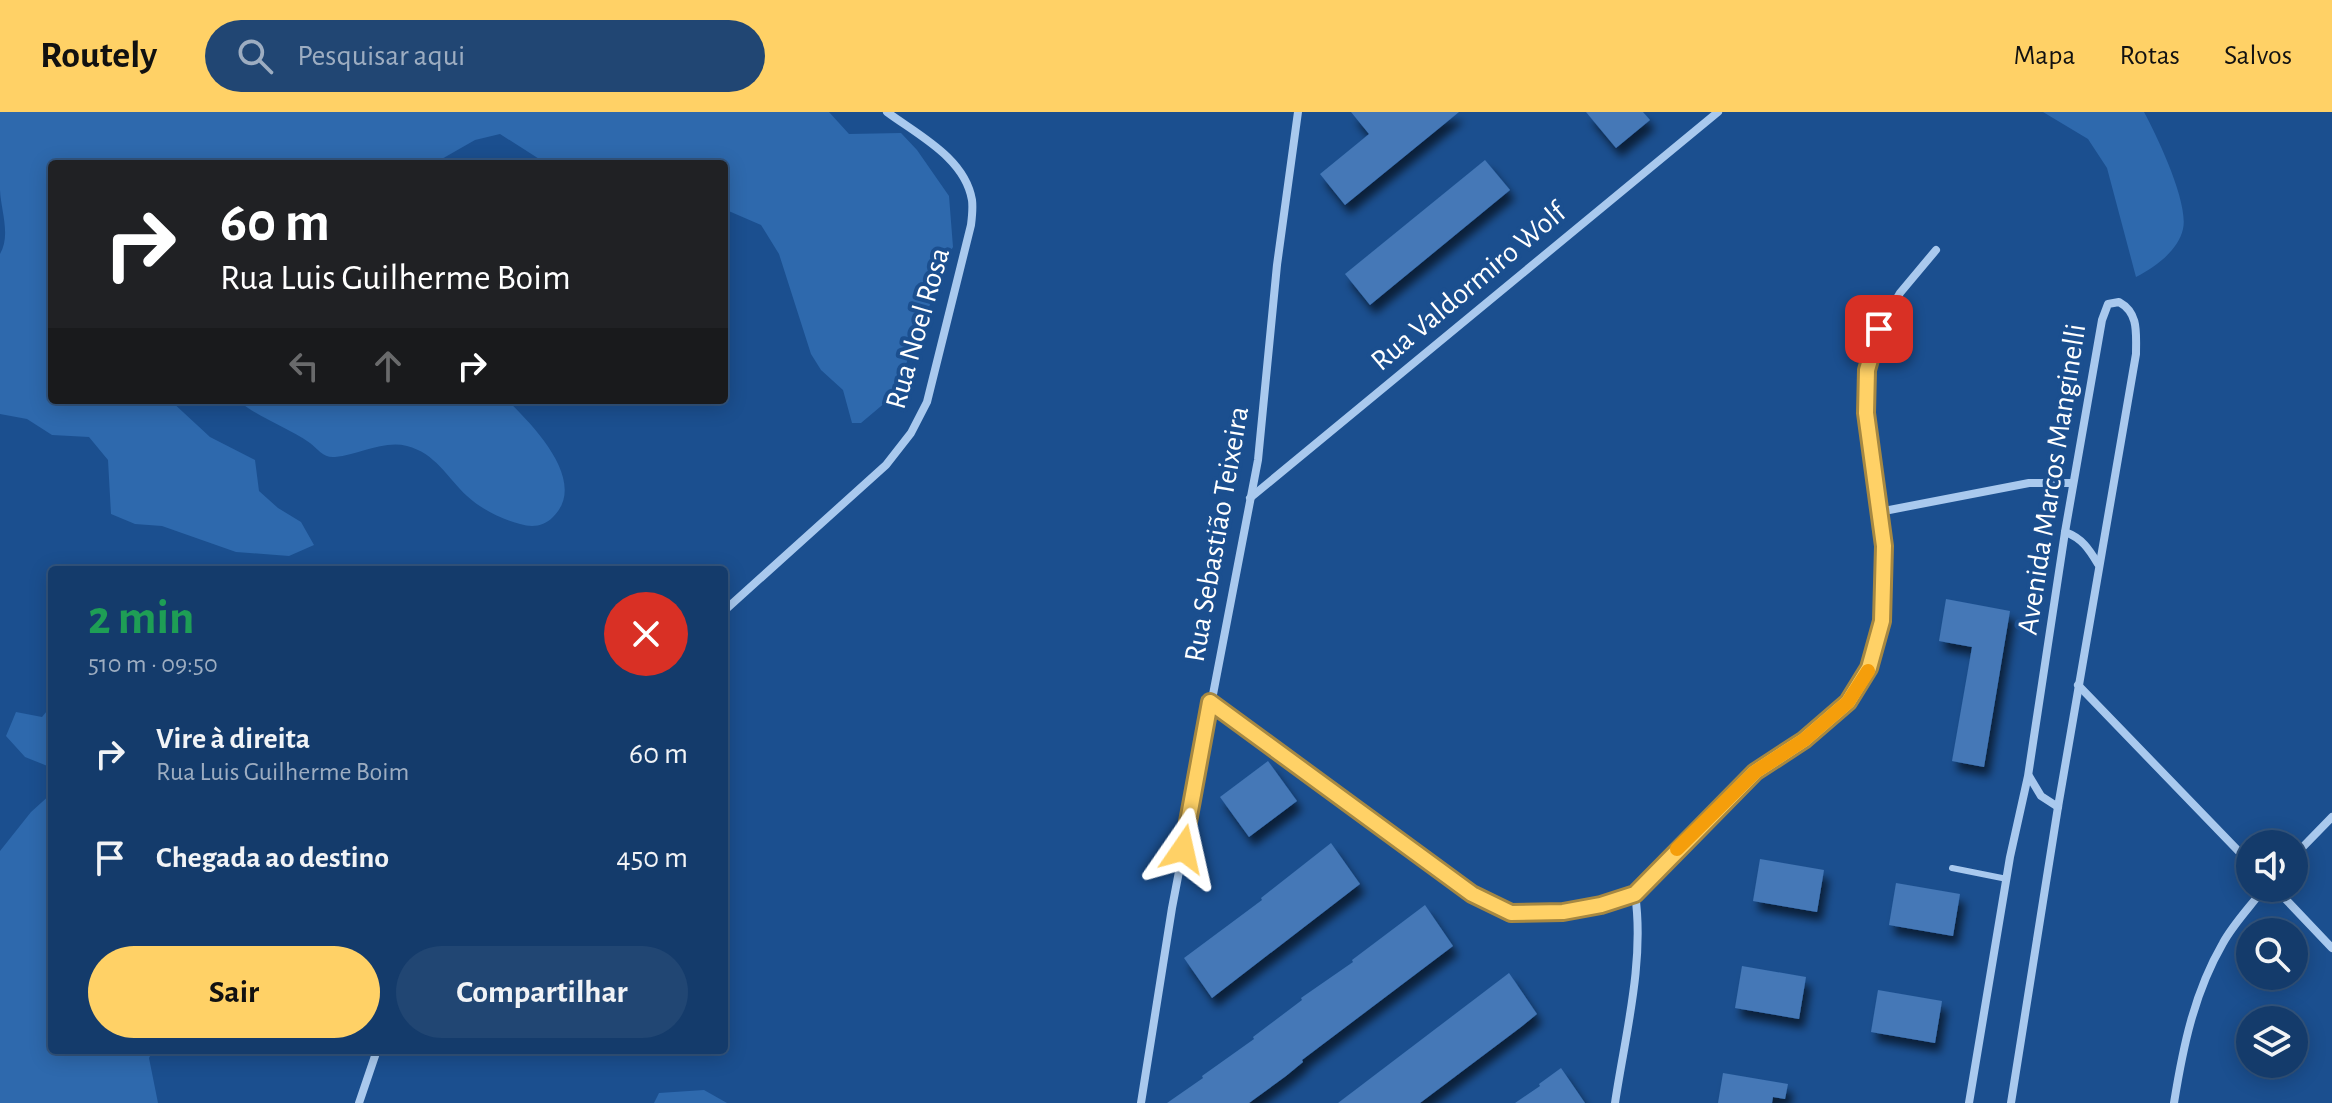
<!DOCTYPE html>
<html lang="pt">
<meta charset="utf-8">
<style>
:root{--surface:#143b6b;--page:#214673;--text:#f1f3f6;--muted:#9dadc1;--line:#33557e;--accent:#ffd166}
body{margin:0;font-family:"Alegreya Sans",sans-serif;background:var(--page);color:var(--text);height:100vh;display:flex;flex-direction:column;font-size:30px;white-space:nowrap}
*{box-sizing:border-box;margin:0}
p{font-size:26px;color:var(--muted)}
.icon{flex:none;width:44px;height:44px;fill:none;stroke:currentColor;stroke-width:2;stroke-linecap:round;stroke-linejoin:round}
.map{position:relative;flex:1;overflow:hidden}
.drawer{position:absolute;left:48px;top:454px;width:680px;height:488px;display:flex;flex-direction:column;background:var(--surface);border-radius:8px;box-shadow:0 4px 20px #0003,0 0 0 2px var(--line)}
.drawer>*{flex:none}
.hud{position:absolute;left:48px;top:48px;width:680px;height:244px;border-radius:8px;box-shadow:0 4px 20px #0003,0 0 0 2px var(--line);background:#202124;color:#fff;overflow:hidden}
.fabs{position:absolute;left:2236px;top:718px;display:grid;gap:16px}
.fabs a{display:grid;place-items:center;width:72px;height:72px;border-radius:50%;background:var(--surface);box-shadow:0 4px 20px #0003,0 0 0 2px var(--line);font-size:40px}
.pin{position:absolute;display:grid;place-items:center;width:68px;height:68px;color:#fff;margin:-34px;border-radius:16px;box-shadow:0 4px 12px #0006}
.me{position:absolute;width:88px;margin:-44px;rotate:11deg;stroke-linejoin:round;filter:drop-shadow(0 0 6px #0008)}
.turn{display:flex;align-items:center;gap:28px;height:168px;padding:0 40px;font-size:36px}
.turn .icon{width:104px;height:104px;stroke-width:2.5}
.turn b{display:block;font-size:56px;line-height:68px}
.lanes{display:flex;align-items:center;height:76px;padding:0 40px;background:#0003;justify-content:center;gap:40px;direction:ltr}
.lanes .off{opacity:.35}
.round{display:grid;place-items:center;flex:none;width:84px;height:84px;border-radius:42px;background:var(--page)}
.headline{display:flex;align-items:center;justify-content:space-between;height:136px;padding:0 40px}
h1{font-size:48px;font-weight:700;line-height:60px;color:#1e9e55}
.primary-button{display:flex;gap:16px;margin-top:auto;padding:16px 40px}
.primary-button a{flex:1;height:92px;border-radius:48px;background:var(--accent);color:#111;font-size:32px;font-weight:700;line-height:92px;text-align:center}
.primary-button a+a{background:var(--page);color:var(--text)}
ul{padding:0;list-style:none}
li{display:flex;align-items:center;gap:24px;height:104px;padding:0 40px}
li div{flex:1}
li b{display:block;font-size:30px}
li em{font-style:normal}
header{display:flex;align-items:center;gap:48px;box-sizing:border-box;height:112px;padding:0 40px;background:var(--accent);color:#111}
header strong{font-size:38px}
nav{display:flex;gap:44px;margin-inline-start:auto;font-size:28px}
.search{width:560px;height:72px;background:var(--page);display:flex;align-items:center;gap:20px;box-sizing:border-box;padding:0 28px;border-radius:44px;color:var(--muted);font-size:30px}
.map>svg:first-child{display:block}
.green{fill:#2e69ad}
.building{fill:#4478b7;filter:url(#shadow)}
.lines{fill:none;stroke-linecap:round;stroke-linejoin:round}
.lane{stroke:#a9c9ee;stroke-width:6}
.street{stroke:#a9c9ee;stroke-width:8}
.route-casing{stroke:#a68842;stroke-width:20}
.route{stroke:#ffd166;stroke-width:14}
.slow{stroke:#f59e0b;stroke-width:14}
.labels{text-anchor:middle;stroke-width:8;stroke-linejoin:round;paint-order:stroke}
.street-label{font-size:30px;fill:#fff;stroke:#1b4f8f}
</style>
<header>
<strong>Routely</strong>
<div class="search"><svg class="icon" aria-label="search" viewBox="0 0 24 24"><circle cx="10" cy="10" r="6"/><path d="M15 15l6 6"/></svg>Pesquisar aqui</div>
<nav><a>Mapa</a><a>Rotas</a><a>Salvos</a></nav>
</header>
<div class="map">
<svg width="2332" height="991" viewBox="0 0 2332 991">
<defs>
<filter id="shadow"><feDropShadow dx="5" dy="9" stdDeviation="4" flood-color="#0009"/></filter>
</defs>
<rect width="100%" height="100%" fill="#1b4f8f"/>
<g class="green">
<path d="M0,0H829L849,22L901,21L917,38L949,84L953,135L939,159L933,185L893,284L861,311H852L843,278L821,258L811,242L779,142L761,113L724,97V52H547L500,22L475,28L433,52H52V288H170L210,325L255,348L259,379L278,396L301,410L314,433L289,444L236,440L162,414L135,412L111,402L108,348L89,325L52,323L27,307L0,302V142C11,123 1,99 0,78C0,52 0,26 0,0Z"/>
<path d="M2043,0H2144C2157,24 2189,91 2183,117C2178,139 2154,156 2136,165L2107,56L2088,27Z"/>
<path d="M237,288H507C533,313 589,370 553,405C544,414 533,416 520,412C501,407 481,397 467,384C447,365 435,341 407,334C383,328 359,343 335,345C323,346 319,338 310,331C287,315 259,306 237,288Z"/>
<path d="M52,593V681L50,655L25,645L6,624L16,600L42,605Z"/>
<path d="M52,681V938H159L152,940L149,946L158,991H0V739L31,700Z"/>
<path d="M704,978L727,991H654L659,981Z"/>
</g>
<g class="building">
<path d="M1351,0H1459L1345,93L1320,62L1369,22Z"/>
<path d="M1586,0H1643L1650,8L1616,36Z"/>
<path d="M1485,48L1510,78L1370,193L1345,162Z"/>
<path d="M1946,487L2010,499L1984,655L1952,649L1972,535L1939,529Z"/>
<path d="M1268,649L1297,689L1249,725L1220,685Z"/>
<path d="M1331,731L1360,772L1212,886L1184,846L1262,788L1261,786Z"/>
<path d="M1760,747L1824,758L1817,800L1753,789Z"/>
<path d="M1896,771L1960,782L1953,824L1889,813Z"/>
<path d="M1425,793L1453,834L1302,948L1303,950L1286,964L1249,991H1167L1203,966L1202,964L1254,927L1253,925L1302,888L1301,886L1353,850L1352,848Z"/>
<path d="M1742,854L1806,865L1799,907L1735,896Z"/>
<path d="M1509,861L1537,902L1521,915L1420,991H1338Z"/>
<path d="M1878,878L1942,889L1935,931L1871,920Z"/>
<path d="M1561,956L1585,991H1515L1540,974L1539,972Z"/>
<path d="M1723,961L1788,972L1785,987L1773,985L1772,991H1718Z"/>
</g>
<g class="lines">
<path class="lane" d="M1952,756L2007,767"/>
<g class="street">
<path d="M1250,386L1718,0"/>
<path d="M1879,400L2029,371H2073"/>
<path d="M2065,420C2082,426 2089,437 2098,452"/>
<path d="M724,499L886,353L911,321L927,290L971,113C972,105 973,96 972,88C965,46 918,23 887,0"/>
<path d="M2078,573L2250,751"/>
<path d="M1210,590L1472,782L1511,801L1563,800L1601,793L1635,782L1755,660L1804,628L1848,590L1869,556L1882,509L1884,434L1866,301L1867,258L1879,217L1900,181L1936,138"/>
<path d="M2029,664L2041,684L2058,695"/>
<path d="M2294,744L2332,705"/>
<path d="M2275,776L2332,836"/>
<path d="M359,991L377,938"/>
<path d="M1141,991L1172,796L1258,348L1277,153L1298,0"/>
<path d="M1615,991C1625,924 1645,849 1635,782"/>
<path d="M1969,991L2010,745L2028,664L2065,420L2102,208L2108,192L2119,190C2139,201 2136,221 2136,242L2058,695L2011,991"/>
<path d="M2174,991C2183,935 2194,881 2223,831C2234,811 2251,794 2264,776"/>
</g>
</g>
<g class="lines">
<defs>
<path id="route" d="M1183,737L1210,590L1472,782L1511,801L1563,800L1601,793L1635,782L1755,660L1804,628L1848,590L1869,556L1882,509L1884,434L1866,301L1867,258L1879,217"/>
</defs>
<use href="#route" class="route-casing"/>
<use href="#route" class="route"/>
<path class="slow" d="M1677,737L1755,660L1804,628L1848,590L1868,559"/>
</g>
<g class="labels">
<g class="street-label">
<text transform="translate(1468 174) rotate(-40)" y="10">Rua Valdormiro Wolf</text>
<text transform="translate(917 216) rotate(-74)" y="10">Rua Noel Rosa</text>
<text transform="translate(2051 367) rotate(-81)" y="10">Avenida Marcos Manginelli</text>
<text transform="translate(1216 422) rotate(-80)" y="10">Rua Sebastião Teixeira</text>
</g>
</g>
</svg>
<div class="fabs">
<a><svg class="icon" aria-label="sound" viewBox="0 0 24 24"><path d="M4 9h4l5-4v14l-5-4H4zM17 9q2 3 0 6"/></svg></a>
<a><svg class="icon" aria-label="search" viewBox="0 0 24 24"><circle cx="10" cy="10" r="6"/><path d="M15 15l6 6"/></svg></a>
<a><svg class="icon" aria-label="layers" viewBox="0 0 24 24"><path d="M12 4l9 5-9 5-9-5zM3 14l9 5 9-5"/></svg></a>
</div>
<div class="pin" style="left:1879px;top:217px;background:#d93025"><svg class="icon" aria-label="arrive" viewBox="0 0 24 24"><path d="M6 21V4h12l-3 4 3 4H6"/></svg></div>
<svg class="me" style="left:1183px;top:737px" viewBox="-20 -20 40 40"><path d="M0-17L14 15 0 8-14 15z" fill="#ffd166" stroke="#fff" stroke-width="4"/></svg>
<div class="hud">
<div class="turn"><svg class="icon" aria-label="right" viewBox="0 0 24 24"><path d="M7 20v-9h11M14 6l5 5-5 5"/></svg><div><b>60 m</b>Rua Luis Guilherme Boim</div></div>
<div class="lanes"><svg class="icon off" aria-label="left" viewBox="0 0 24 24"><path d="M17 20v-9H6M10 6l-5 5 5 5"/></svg><svg class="icon off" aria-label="ahead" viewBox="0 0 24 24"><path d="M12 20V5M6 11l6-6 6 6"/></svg><svg class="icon" aria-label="right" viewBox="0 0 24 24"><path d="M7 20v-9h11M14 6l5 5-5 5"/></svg></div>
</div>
<section class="drawer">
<div class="headline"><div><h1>2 min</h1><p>510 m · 09:50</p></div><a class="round" style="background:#d93025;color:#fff"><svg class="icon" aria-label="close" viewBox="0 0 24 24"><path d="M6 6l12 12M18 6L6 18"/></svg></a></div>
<ul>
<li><svg class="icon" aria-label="right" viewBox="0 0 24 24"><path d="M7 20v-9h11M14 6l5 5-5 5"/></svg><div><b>Vire à direita</b><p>Rua Luis Guilherme Boim</p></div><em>60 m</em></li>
<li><svg class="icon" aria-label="arrive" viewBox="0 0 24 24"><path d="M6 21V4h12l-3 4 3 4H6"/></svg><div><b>Chegada ao destino</b></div><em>450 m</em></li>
</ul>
<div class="primary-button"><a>Sair</a><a>Compartilhar</a></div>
</section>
</div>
